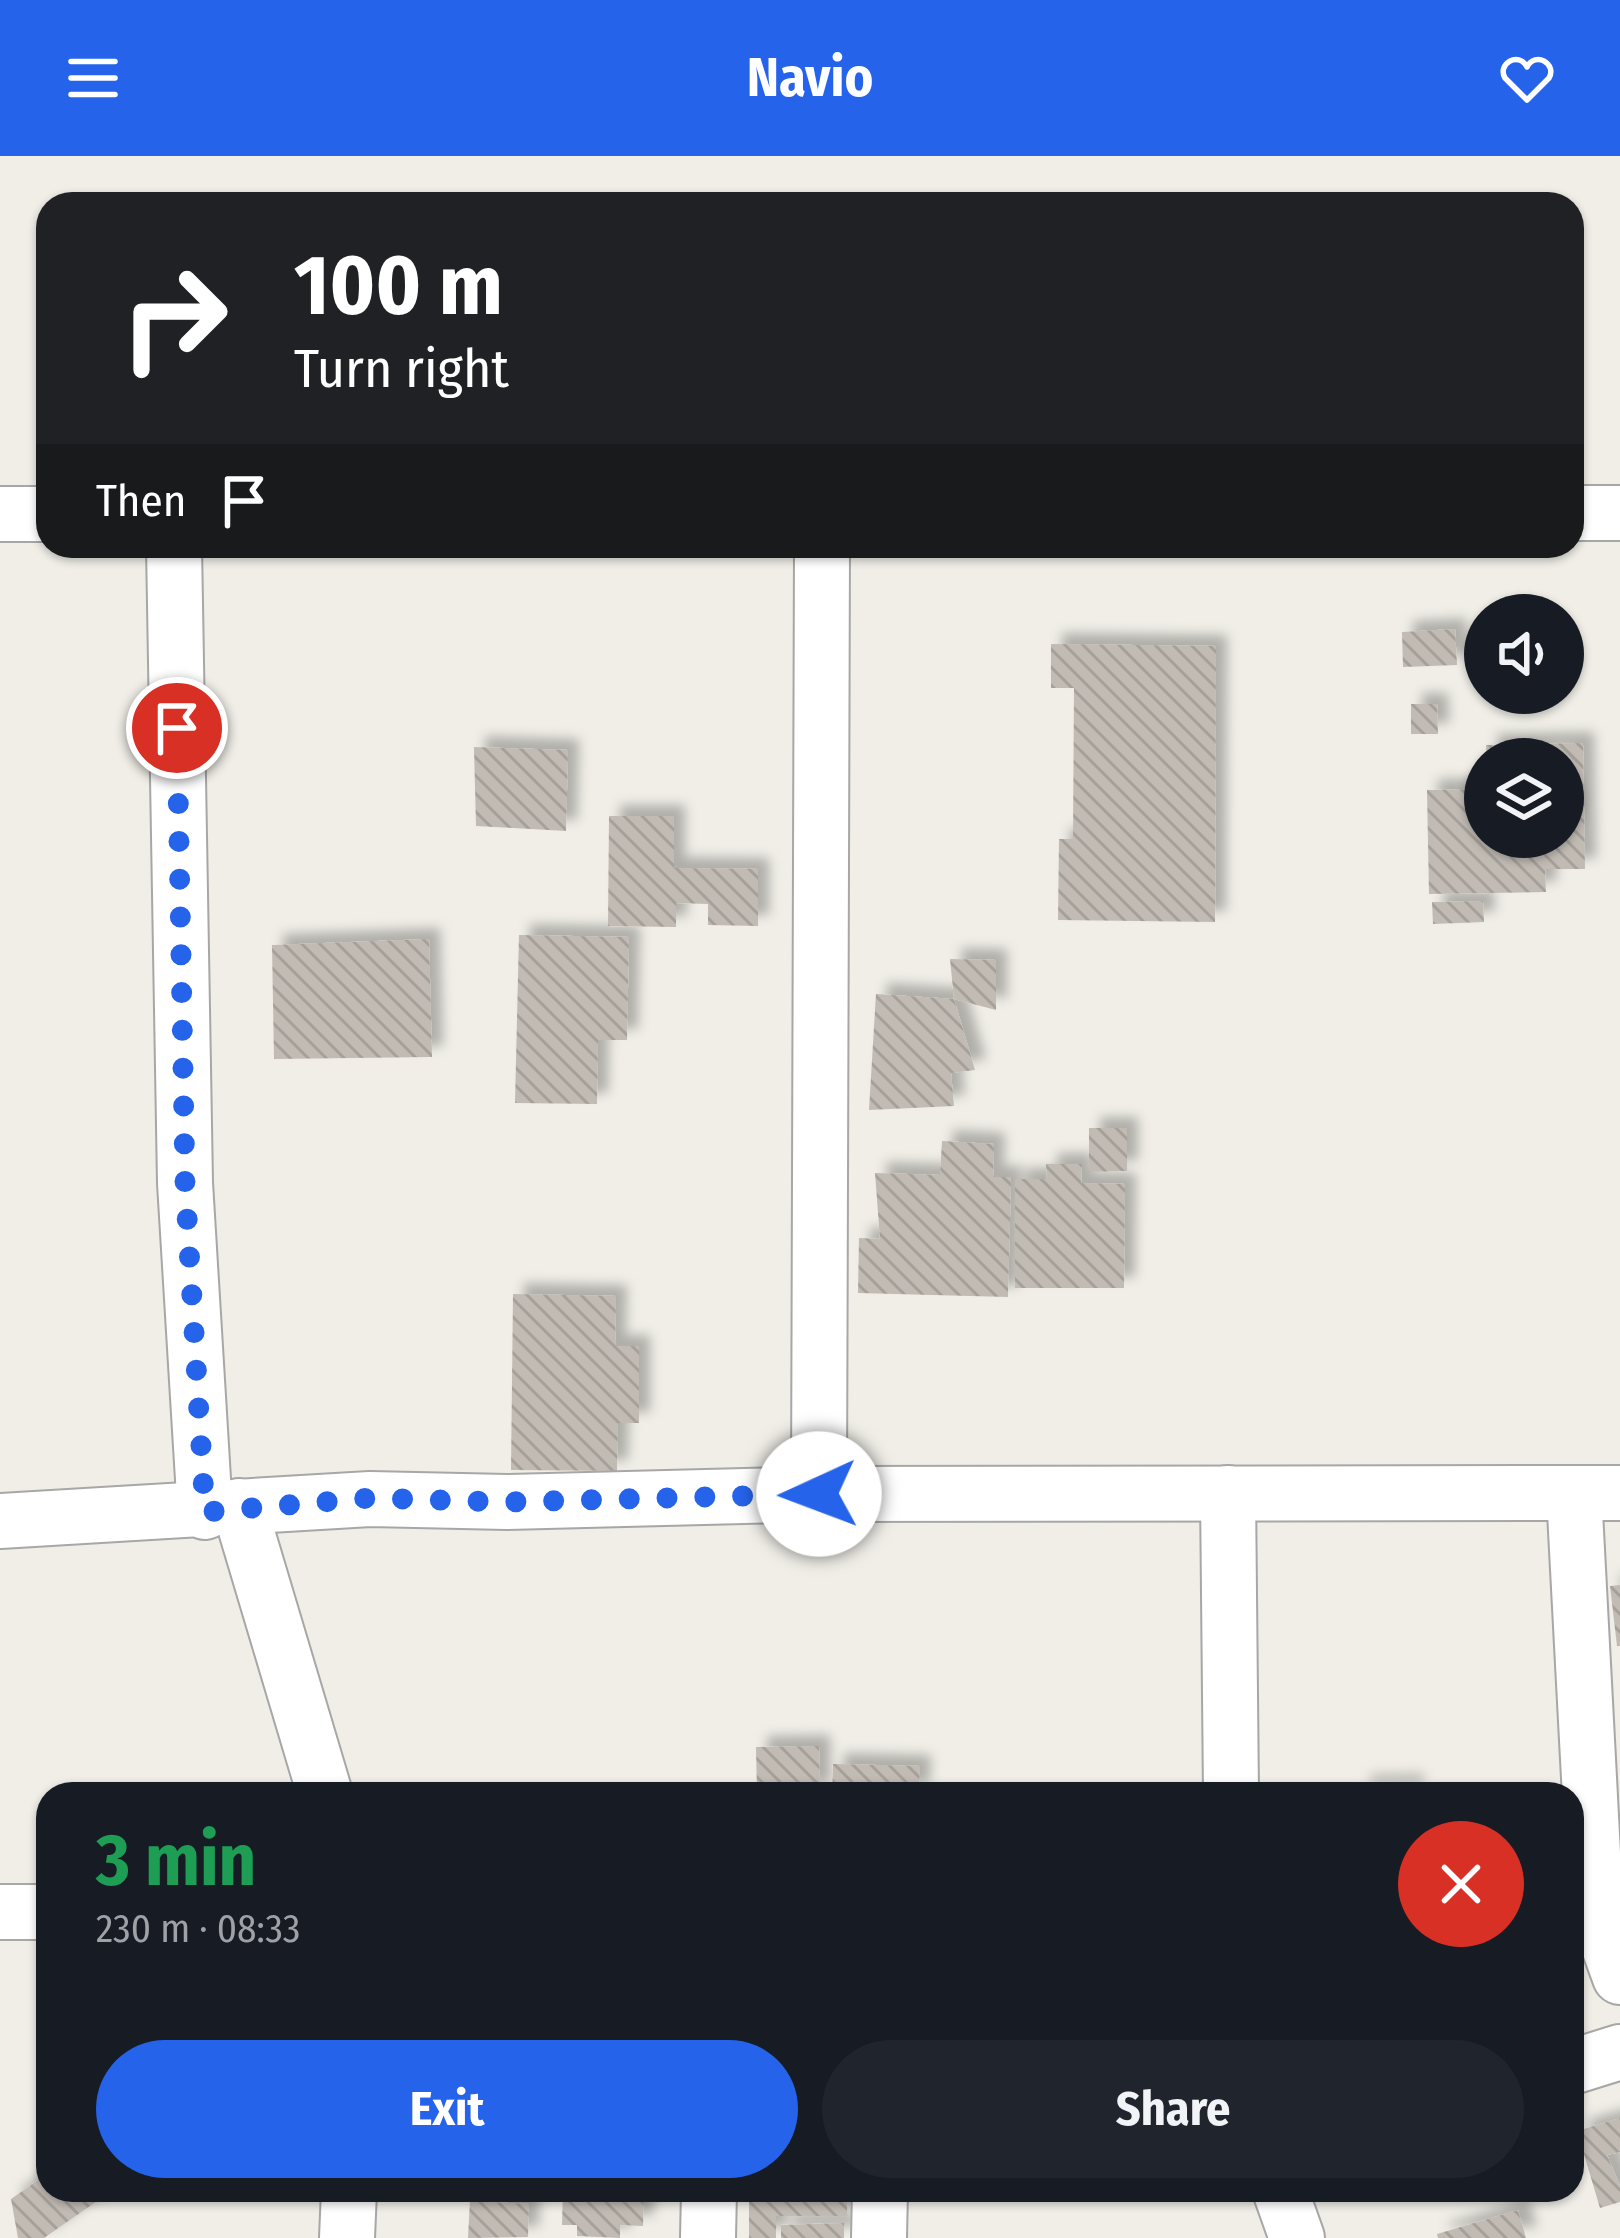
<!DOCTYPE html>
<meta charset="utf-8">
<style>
:root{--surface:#171b24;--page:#20242c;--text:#f1f3f6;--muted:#9ea1a6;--accent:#2563eb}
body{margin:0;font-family:"Fira Sans Condensed",sans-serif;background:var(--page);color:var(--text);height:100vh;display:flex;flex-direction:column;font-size:45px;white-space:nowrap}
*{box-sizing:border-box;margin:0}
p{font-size:39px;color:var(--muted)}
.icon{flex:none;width:66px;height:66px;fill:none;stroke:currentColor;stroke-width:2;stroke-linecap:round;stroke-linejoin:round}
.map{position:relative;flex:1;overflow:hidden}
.sheet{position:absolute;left:36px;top:1626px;width:1548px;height:420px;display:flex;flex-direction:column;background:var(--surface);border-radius:36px;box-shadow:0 3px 9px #0004}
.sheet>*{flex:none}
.banner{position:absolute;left:36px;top:36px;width:1548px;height:366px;border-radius:36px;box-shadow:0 3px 9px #0004;background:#202124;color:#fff;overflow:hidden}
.buttons{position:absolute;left:1464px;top:438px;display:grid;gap:24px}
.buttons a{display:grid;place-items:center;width:120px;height:120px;border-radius:50%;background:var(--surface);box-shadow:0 3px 9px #0004;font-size:60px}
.pin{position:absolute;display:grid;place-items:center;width:102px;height:102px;color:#fff;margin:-51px;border:6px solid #fff;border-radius:50%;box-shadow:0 3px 12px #0007}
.me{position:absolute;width:132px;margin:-66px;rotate:268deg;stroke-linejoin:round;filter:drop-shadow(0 0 9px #0008)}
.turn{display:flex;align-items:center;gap:42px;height:252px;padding:0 60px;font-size:54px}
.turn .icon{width:156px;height:156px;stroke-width:2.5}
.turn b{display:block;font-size:84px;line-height:102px}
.then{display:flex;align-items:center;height:114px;padding:0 60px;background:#0003;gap:24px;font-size:45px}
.round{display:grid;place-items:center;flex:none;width:126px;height:126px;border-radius:63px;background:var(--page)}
.overview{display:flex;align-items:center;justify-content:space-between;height:204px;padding:0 60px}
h1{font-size:72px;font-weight:700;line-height:90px;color:#1e9e55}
.button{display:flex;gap:24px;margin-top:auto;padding:24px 60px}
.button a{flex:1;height:138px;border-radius:72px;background:var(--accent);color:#fff;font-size:48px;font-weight:700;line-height:138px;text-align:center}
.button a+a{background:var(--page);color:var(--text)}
header{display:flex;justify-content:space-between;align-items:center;height:156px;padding:0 60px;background:var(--accent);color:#fff;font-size:54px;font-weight:700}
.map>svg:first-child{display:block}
.building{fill:url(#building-back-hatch);filter:url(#shadow)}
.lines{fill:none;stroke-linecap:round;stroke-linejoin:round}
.minor-casing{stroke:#a7a7a7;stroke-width:58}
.minor{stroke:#fff;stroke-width:54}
.route{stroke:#2563eb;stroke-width:21;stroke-dasharray:0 37.8}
</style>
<header><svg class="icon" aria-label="menu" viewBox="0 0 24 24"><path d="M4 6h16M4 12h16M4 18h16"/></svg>Navio<svg class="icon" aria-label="heart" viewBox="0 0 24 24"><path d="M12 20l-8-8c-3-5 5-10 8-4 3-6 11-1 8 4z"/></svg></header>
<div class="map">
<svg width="1620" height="2082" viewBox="0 0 1620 2082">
<defs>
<pattern id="building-back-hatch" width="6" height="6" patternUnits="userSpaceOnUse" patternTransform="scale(3)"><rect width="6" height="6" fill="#c1bbb4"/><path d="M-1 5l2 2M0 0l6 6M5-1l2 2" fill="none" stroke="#a6a09a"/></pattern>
<filter id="shadow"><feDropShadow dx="11" dy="-11" stdDeviation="6" flood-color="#0004"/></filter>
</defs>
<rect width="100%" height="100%" fill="#f0eee7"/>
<g class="building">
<path d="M1455,473L1457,509L1403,511L1402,476Z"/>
<path d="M1051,488L1216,490L1215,766L1058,764L1059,683H1073L1074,532H1051Z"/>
<path d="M1411,548H1437L1438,578H1411Z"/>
<path d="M1583,587L1585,713H1545L1546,736L1429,738L1427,634L1485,633V681H1563V603H1487L1486,589Z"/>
<path d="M474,591L568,594L566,675L476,670Z"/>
<path d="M609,660H674V712L758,713V770L708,769V748L676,747V771L608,770Z"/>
<path d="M1483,745L1484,766L1433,768L1432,746Z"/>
<path d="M519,779L629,781L627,884H598L597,948L515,947Z"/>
<path d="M429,783L432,901L274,903L272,789Z"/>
<path d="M950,803L996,804V854L954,843Z"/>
<path d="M876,838L954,843L975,914L951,917L954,950L869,954Z"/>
<path d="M1089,972H1127V1015L1089,1016Z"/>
<path d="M942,985L994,988L993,1021H1011L1008,1141L858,1137L859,1082L880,1083L875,1017L940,1019Z"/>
<path d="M1046,1008H1082L1081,1027L1125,1028L1124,1132H1015V1023H1047Z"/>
<path d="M513,1138L616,1140L615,1190H639V1267H618L617,1315L511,1314Z"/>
<path d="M1620,1429V1490H1617L1610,1430Z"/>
<path d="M819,1590L820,1638H757L756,1591Z"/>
<path d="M833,1608L920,1610L919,1638H832Z"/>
<path d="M1413,1629V1638H1359V1630Z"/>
<path d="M1620,1962V1996L1607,1999L1620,2030V2046L1600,2052L1577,1975Z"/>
<path d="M48,2017V2034H113L44,2082H18L11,2043Z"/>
<path d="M563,2034H644L643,2070L620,2069V2082L577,2080V2069H562Z"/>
<path d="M749,2037H847V2060H776V2082H749Z"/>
<path d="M470,2045L529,2048L528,2081L468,2082Z"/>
<path d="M1518,2054L1526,2082H1438L1437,2078Z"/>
<path d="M844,2067V2082H781V2069Z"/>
</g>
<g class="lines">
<defs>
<g id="minor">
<path d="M1572,357H1620"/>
<path d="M0,358H48"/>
<path d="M174,390L185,1027L205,1356"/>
<path d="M1228,1337L1231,1638"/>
<path d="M1574,1337L1596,1755L1620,1821"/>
<path d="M819,1338L822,390"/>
<path d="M239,1350L325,1638"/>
<path d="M0,1365L370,1343L507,1346L819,1338L1620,1337"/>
<path d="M0,1756H48"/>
<path d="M1572,1911L1620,1896"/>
<path d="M1280,2034L1297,2082"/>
<path d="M347,2082L349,2034"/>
<path d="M708,2082L709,2034"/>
<path d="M879,2082L880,2034"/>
</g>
</defs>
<use href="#minor" class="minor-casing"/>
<use href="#minor" class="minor"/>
</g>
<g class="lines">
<path class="route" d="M177,572L185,1027L205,1356L370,1342L507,1346L819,1338"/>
</g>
</svg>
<div class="buttons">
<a><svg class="icon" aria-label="sound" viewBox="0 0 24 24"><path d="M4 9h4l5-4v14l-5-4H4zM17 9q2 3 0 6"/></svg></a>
<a><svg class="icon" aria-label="layers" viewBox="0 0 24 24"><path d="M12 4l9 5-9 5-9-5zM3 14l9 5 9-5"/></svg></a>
</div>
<div class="pin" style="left:177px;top:572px;background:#d93025"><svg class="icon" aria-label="arrive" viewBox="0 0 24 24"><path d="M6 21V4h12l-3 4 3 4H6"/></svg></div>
<svg class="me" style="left:819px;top:1338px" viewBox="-20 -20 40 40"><circle r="19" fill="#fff"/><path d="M0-13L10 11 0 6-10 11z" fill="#2563eb"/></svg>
<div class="banner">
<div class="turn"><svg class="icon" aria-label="right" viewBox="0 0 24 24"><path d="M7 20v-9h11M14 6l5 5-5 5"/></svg><div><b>100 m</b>Turn right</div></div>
<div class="then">Then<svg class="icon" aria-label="arrive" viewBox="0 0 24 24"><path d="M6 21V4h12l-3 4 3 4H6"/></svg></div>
</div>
<section class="sheet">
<div class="overview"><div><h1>3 min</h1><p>230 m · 08:33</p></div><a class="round" style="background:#d93025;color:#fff"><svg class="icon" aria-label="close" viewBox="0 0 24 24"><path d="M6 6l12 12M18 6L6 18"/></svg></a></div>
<div class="button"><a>Exit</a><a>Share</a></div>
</section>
</div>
